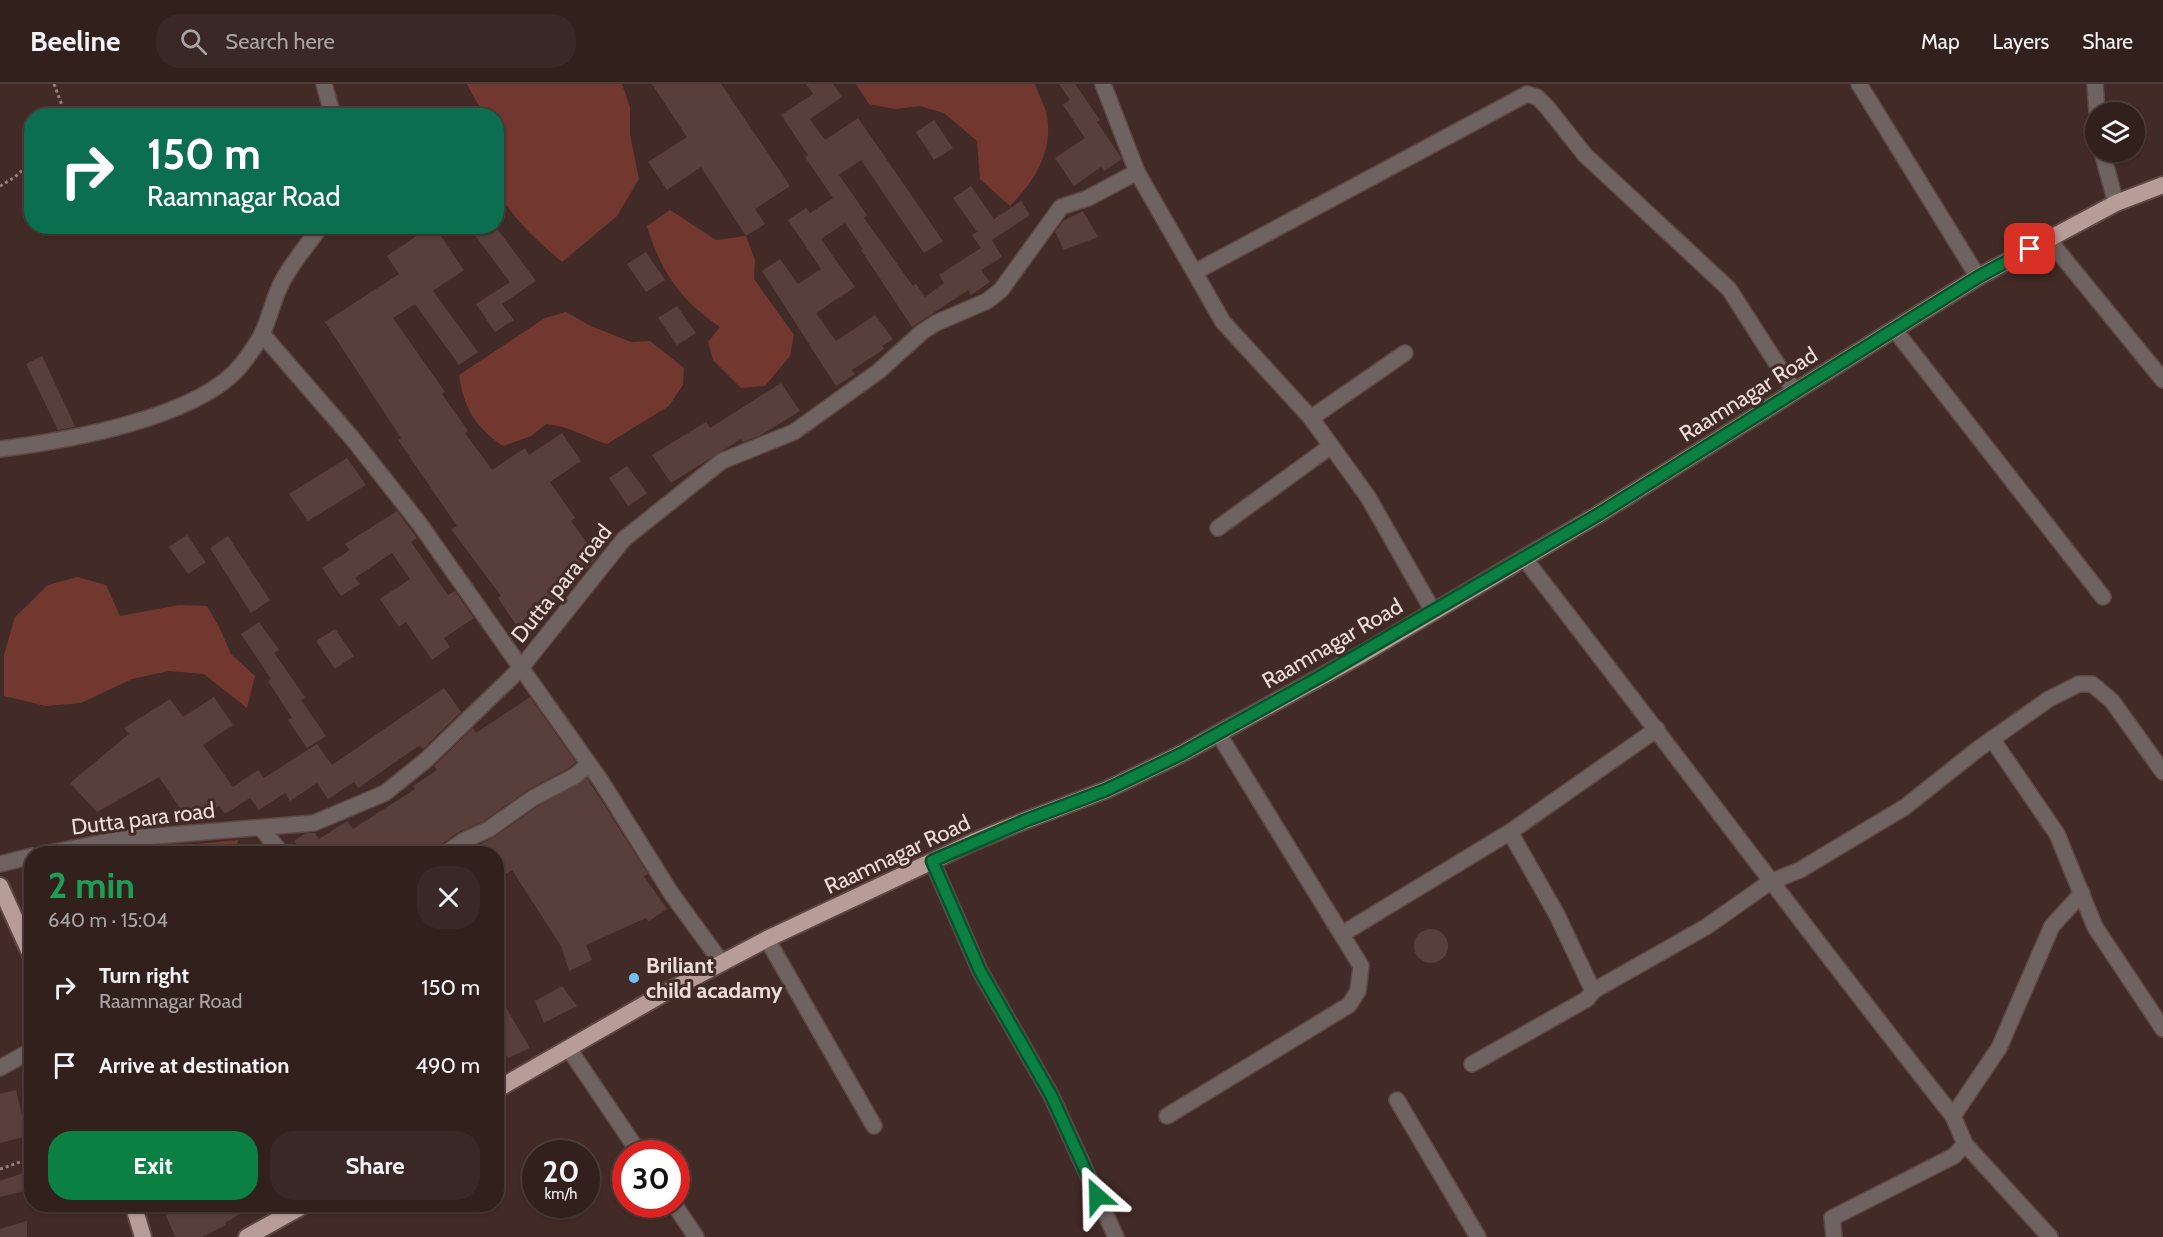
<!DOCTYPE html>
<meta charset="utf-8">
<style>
:root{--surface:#32201d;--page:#3a2826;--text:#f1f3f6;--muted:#a8a3a4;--line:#4d3e3b;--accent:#0b8043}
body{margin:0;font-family:Cabin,sans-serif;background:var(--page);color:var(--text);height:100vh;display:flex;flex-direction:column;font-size:22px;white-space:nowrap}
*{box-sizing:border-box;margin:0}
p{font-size:20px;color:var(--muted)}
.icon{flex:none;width:33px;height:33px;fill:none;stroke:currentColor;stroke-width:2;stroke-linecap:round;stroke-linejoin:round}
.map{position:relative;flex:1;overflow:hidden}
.side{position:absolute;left:24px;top:762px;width:480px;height:366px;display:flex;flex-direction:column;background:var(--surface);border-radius:24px;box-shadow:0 2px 4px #0004,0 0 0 2px var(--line)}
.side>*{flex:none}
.hud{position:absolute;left:24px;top:24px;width:480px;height:126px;border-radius:24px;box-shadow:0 2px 4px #0004,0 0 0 2px var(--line);background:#0b6e4f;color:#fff;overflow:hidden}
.controls{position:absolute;left:2085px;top:18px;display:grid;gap:12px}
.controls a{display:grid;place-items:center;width:60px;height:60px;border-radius:50%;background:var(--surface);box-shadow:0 2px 4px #0004,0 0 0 2px var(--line);font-size:30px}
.speed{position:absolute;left:522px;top:1056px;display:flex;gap:12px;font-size:30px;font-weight:700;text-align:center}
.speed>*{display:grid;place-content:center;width:78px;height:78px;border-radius:50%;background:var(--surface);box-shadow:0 2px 4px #0004,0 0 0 2px var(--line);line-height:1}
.speed small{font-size:15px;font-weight:400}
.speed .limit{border:9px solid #d22;background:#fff;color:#111}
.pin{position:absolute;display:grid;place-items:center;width:51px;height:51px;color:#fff;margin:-26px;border-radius:12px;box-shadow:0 3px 9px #0006}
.me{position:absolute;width:66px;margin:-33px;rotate:335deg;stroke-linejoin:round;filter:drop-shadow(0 0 4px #0008)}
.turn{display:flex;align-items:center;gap:21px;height:126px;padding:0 24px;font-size:27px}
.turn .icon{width:78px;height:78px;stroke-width:2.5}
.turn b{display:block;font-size:42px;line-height:51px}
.round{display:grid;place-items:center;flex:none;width:63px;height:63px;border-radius:24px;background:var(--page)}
.overview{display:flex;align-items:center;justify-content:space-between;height:102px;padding:0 24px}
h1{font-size:36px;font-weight:800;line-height:45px;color:#1e9e55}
.action{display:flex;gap:12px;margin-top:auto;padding:12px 24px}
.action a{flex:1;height:69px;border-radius:24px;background:var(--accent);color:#fff;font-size:24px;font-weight:800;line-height:69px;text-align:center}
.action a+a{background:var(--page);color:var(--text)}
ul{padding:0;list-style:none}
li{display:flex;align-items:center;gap:18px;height:78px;padding:0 24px}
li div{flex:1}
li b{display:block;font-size:22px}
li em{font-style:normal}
header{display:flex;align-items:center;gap:36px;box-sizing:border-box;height:84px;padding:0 30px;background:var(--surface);border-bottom:2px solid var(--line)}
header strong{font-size:28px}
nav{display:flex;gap:33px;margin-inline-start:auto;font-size:21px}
.search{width:420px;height:54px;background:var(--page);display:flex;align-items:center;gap:15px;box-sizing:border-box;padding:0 21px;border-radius:24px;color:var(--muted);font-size:22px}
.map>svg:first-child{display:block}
.green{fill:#72382f}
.building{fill:#583f3b}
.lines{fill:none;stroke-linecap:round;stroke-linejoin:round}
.minor-casing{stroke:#5e4844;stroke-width:18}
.trunk-casing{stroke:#5e4844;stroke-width:20}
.path{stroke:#94807c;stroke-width:3;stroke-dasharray:3 3;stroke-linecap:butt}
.minor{stroke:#6f6361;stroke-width:15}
.trunk{stroke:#b89c98;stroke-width:16}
.route-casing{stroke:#07532c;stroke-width:15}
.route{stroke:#0b8043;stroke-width:10}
.poi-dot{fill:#73c0f6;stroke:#422b27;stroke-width:2}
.labels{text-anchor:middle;stroke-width:6;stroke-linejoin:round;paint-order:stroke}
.street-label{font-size:22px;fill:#eededb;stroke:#422b27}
.poi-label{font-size:22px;font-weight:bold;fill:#eededb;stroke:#422b27;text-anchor:start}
</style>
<header>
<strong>Beeline</strong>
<div class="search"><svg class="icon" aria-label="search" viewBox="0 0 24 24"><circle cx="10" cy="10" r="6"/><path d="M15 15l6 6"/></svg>Search here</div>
<nav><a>Map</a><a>Layers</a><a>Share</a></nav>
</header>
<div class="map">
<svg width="2163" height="1153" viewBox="0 0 2163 1153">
<rect width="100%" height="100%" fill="#422b27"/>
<g class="green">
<path d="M467,0H622L630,23V51L639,95L617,132L562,178C543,162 506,129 498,105C492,86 496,52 496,32C482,31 473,12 467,0Z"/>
<path d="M856,0H1035C1039,12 1048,27 1048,40C1050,74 1032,99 1010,122L980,95L977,57L944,29L920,22L895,25L869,20Z"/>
<path d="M670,126L716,156L746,152L755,176L754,195L794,251L790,272L765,302L741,304L713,276L708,258L720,243C680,216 661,188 647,142Z"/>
<path d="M566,228L591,242L631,258L650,257L684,284L683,301L669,322L607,360C584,353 570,342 546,340L531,352L503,362C475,343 464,324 459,291L545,234Z"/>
<path d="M77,493L106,501L120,532L179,521L207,522L220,545L231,570L255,592L247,624L204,590L169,587L132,595L81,619L46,622L4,612V571L15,533L48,501Z"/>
<path d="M238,756L235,769H157L155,764Z"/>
</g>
<g class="building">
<path d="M652,0H721L790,102L755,125L765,140L746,152L701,83L667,106L648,78L687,53Z"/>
<path d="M806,0H833L842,13L810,35L825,56L858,34L943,157L924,169L861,76L839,91L867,131L864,134L913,202L916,200L925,213L944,199L939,191L981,164L972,151L977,148L953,114L971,102L994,135L1021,117L1030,131L992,156L1002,173L981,186L990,198L971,211L968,206L912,243L861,166L863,165L845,139L821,155L855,203L816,229L836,257L875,231L893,255L882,262L884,265L852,286L855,290L836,302L762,187L780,175L798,200L821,185L788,136L806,124L810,129L833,114L805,73L808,71L781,31L813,10Z"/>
<path d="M1059,0H1075L1100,36L1097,38L1122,75L1104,87L1101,83L1074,102L1055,74L1085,54L1063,21L1070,16Z"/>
<path d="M934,36L953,64L934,76L916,48Z"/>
<path d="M1083,127L1098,153L1064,166L1055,148L1063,137Z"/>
<path d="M413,142H434L464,186L433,207L478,268L459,281L415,220L393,234L445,308L442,310L468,347L465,349L492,386L525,364L529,371L562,349L581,377L550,398L575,434L571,437L597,473L587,485L561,502L566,510L517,542L498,514L501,512L451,445L457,442L398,356L401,354L325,238L399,190L387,172L418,151Z"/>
<path d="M468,142H495L536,197L502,220L514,236L495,248L476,220L510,198Z"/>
<path d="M646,168L665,196L646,208L627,180Z"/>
<path d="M677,222L696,249L677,261L658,234Z"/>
<path d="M42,272L75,342L74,343L58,346L26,280Z"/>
<path d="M781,299L800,327L759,352L743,358L741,355L671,399L652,371L706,338L710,344Z"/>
<path d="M347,374L366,401L308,437L289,410Z"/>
<path d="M627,382L647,409L628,422L609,394Z"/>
<path d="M397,427L417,454L411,458L448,511L455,507L474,534L444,554L450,563L432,576L406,538L399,543L380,515L410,495L392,469L355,494L360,500L341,512L322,484L350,466L345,460Z"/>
<path d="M187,451L206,478L188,490L169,463Z"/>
<path d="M228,452L270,516L251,529L210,464Z"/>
<path d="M259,538L279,566L274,569L305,613L301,616L326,652L307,664L288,636L292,634L268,597L271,595L241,550Z"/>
<path d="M335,545L354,572L335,585L316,557Z"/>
<path d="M444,604L461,628L423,665L420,662L417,663L358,704L354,698L328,715L317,699L290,717L285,709L259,726L250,714L225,730L219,722L190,739L159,693L97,728L70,699L129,650L124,644L170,615L183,633L214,613L233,641L203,661L233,703L258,686L264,694L317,660L332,681Z"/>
<path d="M530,613L576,678L569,684L528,706L484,737L457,749L439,762L435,770H379L373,760L359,770H297L301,767L294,757L306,749H315L319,755L347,737L353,745L415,705L413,702L437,686L434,682L473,644L476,649Z"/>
<path d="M587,694L648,790L644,792L667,825L649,837L646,834L586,861L592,876L569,887L561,862L512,786L496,797V770H462L494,753L538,722Z"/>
<circle cx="1431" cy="862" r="17"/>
<path d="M562,902L577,922L544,939L535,917Z"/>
<path d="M496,907L530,964L508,974L496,956Z"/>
<path d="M16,1006L27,1052L0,1059V1010Z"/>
<path d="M32,1086V1105L0,1113V1097Z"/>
<path d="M179,1120H256L225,1139L226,1141L202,1153H175L164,1127Z"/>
<path d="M27,1137V1153H0V1145Z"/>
</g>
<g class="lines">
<defs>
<g id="minor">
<path d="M324,0L333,32"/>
<path d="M1103,0L1137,88L1223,238L1311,334L1368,413L1433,527"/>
<path d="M1859,0L1978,193"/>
<path d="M2095,0L2097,28"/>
<path d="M2102,68L2116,119"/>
<path d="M2048,155L2163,296"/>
<path d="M1195,188L1527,10L1537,13L1547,23L1585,71L1729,205L1795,308"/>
<path d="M1894,245L2103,513"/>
<path d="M262,250L352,354L419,439L601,697L671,809L722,879"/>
<path d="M1311,334L1405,269"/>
<path d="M0,365C65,357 200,334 242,280C249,271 257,260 262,250C270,233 273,215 282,198C292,178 308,161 321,142"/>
<path d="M1218,444L1331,362"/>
<path d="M1524,474C1668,659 1807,848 1953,1032L1965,1060L1954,1072L1832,1134L1834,1153"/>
<path d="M1992,655L2057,750L2095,843L2163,945"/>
<path d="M261,744L282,770"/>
<path d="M1510,748L1557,831L1593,907"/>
<path d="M44,770L120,755L314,739L385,709L426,676L520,585L624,455L722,377L794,348L879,287L922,248L936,239L987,217L1001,206L1061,123L1088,114L1137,88"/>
<path d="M445,770L463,757L489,745L533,714L575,692L589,680"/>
<path d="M932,777L980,887L1051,1011L1116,1153"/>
<path d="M0,780L32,772"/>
<path d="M1342,850L1510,748L1657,645"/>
<path d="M767,855L874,1042"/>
<path d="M569,965L640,1070"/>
<path d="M1472,980L1587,915L1593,907L1706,843L1770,798L1800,786L1905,723L1978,665L2049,615L2079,600H2092L2112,617L2163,688"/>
<path d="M0,984L32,966"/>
<path d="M1397,1016L1478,1153"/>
<path d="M1167,1032L1349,921L1358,907L1361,882L1218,649"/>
<path d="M1953,1032L1999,964L2052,842L2082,809"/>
<path d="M1965,1060L2050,1153"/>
<path d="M674,1120L696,1153"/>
</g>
<g id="trunk">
<path d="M0,802L32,873"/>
<path d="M496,1006L659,912L767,855L973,758L1024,737L1106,706L1181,670L1359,572L1599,430L1978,193L2116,119L2163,101"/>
<path d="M133,1120L143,1153"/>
<path d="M247,1153L306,1120"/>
</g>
</defs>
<use href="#minor" class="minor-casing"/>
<use href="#trunk" class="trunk-casing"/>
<g class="path">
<path d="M54,0L66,32"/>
<path d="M0,102L15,93L32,77"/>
<path d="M0,1085L32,1074"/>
</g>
<use href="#minor" class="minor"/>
<use href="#trunk" class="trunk"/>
</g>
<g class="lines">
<defs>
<path id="route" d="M1097,1112L1051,1011L980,887L932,777L1024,737L1106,706L1181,670L1323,591L1599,430L1978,193L2030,165"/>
</defs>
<use href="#route" class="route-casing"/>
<use href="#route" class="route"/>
</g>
<circle class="poi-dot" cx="634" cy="894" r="6"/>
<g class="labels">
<g class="street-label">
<text transform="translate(1748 310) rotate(-32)" y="8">Raamnagar Road</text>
<text transform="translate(561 499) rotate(-51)" y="8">Dutta para road</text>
<text transform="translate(1332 559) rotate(-30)" y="8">Raamnagar Road</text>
<text transform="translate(143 734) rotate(-7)" y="8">Dutta para road</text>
<text transform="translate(897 770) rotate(-25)" y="8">Raamnagar Road</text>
</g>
<g class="poi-label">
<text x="646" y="889">Briliant<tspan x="646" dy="25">child acadamy</tspan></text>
</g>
</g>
</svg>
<div class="controls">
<a><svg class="icon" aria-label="layers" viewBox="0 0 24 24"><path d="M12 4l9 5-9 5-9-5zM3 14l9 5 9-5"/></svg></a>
</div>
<div class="speed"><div>20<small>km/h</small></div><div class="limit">30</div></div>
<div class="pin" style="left:2030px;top:165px;background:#d93025"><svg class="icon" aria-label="arrive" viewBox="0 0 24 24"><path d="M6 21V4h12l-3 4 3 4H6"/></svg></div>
<svg class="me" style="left:1097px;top:1112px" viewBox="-20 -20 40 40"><path d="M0-17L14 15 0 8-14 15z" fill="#0b8043" stroke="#fff" stroke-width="4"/></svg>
<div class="hud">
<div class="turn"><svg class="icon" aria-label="right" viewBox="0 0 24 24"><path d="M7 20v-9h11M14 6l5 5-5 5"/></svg><div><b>150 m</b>Raamnagar Road</div></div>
</div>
<section class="side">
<div class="overview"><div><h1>2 min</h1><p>640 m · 15:04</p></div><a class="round"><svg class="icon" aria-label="close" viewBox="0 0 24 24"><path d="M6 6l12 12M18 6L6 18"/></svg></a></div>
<ul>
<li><svg class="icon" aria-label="right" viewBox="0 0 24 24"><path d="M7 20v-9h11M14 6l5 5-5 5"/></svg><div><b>Turn right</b><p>Raamnagar Road</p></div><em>150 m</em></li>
<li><svg class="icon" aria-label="arrive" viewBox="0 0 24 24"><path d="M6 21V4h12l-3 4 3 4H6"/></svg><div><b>Arrive at destination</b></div><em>490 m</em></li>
</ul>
<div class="action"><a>Exit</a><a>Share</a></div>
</section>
</div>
